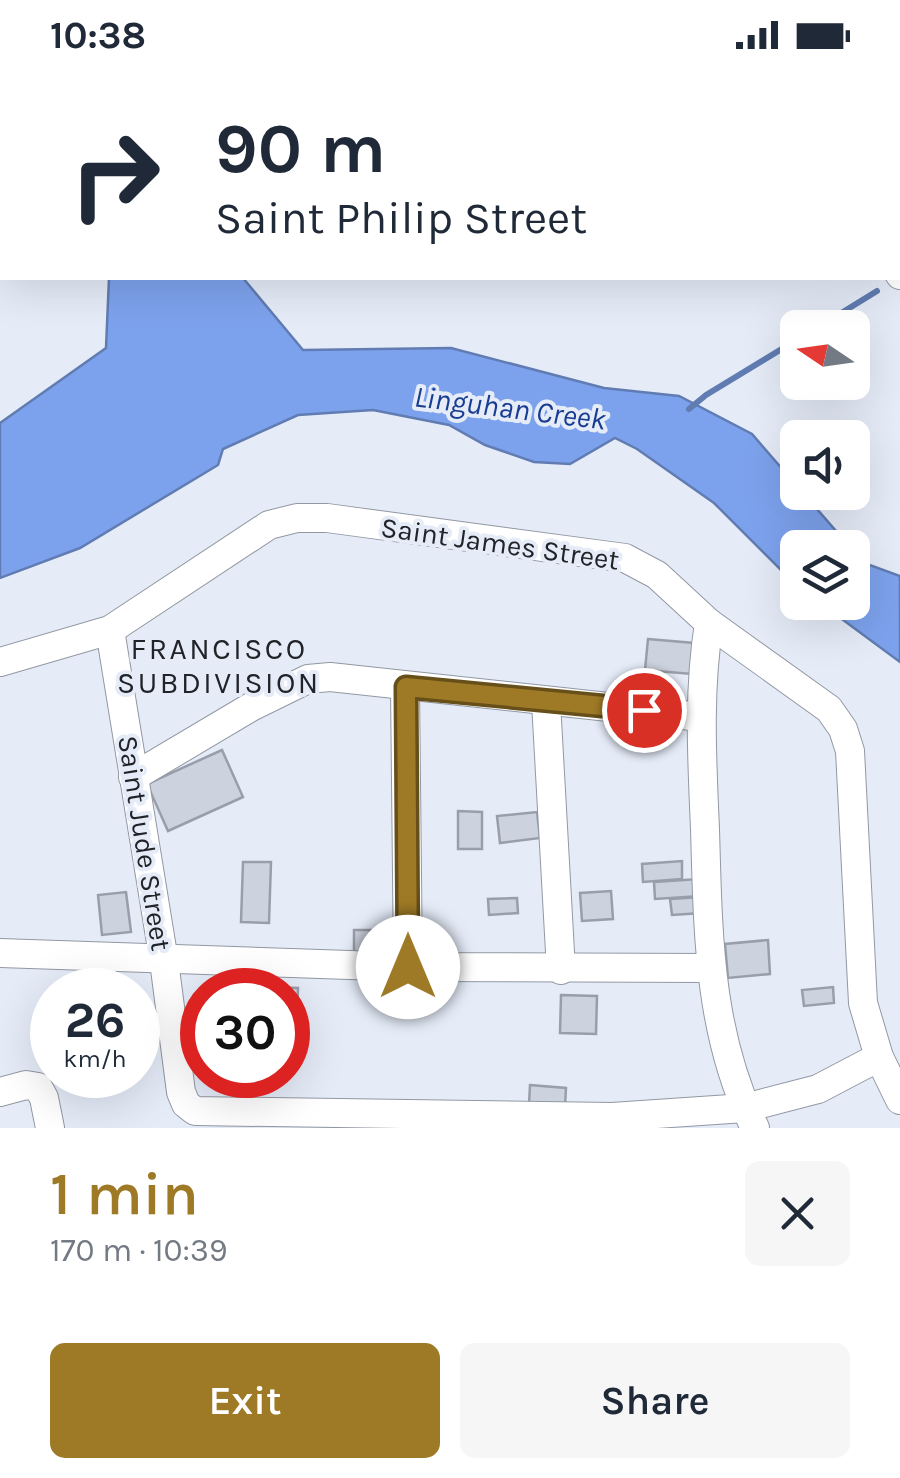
<!DOCTYPE html>
<meta charset="utf-8">
<style>
:root{--surface:#fff;--page:#f6f6f7;--text:#1f2937;--muted:#747a83;--accent:#9f7a26}
body{margin:0;font-family:Karla,sans-serif;background:var(--page);color:var(--text);height:100vh;display:flex;flex-direction:column;font-size:38px;white-space:nowrap}
*{box-sizing:border-box;margin:0}
p{font-size:32px;color:var(--muted)}
.icon{flex:none;width:55px;height:55px;fill:none;stroke:currentColor;stroke-width:2;stroke-linecap:round;stroke-linejoin:round}
.map{position:relative;height:1058px;overflow:hidden}
.panel{display:flex;flex-direction:column;background:var(--surface);flex:1}
.panel>*{flex:none}
.banner{position:absolute;left:0px;top:0px;width:900px;height:210px;box-shadow:0 10px 40px #0002;background:#fff;color:var(--text);overflow:hidden}
.needle{width:65px;rotate:283deg}
.buttons{position:absolute;left:780px;top:240px;display:grid;gap:20px}
.buttons a{display:grid;place-items:center;width:90px;height:90px;border-radius:15px;background:var(--surface);box-shadow:0 10px 40px #0002;font-size:50px}
.speed{position:absolute;left:30px;top:898px;display:flex;gap:20px;font-size:50px;font-weight:700;text-align:center}
.speed>*{display:grid;place-content:center;width:130px;height:130px;border-radius:50%;background:var(--surface);box-shadow:0 10px 40px #0002;line-height:1}
.speed small{font-size:25px;font-weight:400}
.speed .limit{border:15px solid #d22;background:#fff;color:#111}
.pin{position:absolute;display:grid;place-items:center;width:85px;height:85px;color:#fff;margin:-42px;border:5px solid #fff;border-radius:50%;box-shadow:0 2px 10px #0007}
.me{position:absolute;width:110px;margin:-55px;rotate:0deg;stroke-linejoin:round;filter:drop-shadow(0 0 8px #0008)}
.turn{display:flex;align-items:center;gap:35px;height:210px;padding:0 50px;font-size:45px}
.turn .icon{width:130px;height:130px;stroke-width:2.5}
.turn b{display:block;font-size:70px;line-height:85px}
.round{display:grid;place-items:center;flex:none;width:105px;height:105px;border-radius:15px;background:var(--page)}
.summary{display:flex;align-items:center;justify-content:space-between;height:170px;padding:0 50px}
h1{font-size:60px;font-weight:600;line-height:75px;color:var(--accent)}
.action{display:flex;gap:20px;margin-top:auto;padding:20px 50px}
.action a{flex:1;height:115px;border-radius:15px;background:var(--accent);color:#fff;font-size:40px;font-weight:600;line-height:115px;text-align:center}
.action a+a{background:var(--page);color:var(--text)}
.status{display:flex;justify-content:space-between;align-items:center;height:70px;padding:0 50px;background:var(--surface);direction:ltr}
.status svg{height:28px;fill:currentColor}
.map>svg:first-child{display:block}
.water{fill:#7da2ed;stroke:#617cb2;stroke-width:2.5}
.lines{fill:none;stroke-linecap:round;stroke-linejoin:round}
.stream{stroke:#617cb2;stroke-width:6}
.river{stroke:#7da2ed;stroke-width:35}
.building{fill:#ccd2de;stroke:#999faa;stroke-width:2.5}
.minor-casing{stroke:#9298a3;stroke-width:30}
.minor{stroke:#fff;stroke-width:28}
.route-casing{stroke:#674f19;stroke-width:25}
.route{stroke:#9f7a26;stroke-width:18}
.labels{text-anchor:middle;stroke-width:8;stroke-linejoin:round;paint-order:stroke}
.street-label{font-size:28px;fill:#212328;stroke:#e5ecf8}
.water-label{font-size:30px;font-style:italic;fill:#183c92;stroke:#e5ecf8}
.neighbourhood-label{font-size:30px;letter-spacing:2.5px;fill:#212328;stroke:#e5ecf8}
</style>
<div class="status"><b>10:38</b><svg viewBox="0 0 49 12"><path d="M0 12V9h3v3zM5 12V6h3v6zM10 12V3h3v9zM15 12V0h3v12zM26 1h20v11H26zM47 4h2v5h-2z"/></svg></div>
<div class="map">
<svg width="900" height="1058" viewBox="0 0 900 1058">
<rect width="100%" height="100%" fill="#e5ecf8"/>
<g class="water">
<path d="M109,208H243L303,280L451,278L604,318L679,326L752,364L797,416L798,422L803,423L850,477L798,478L797,516L714,433L637,379L615,368L570,394L534,392L485,375L449,355L373,340L298,345L223,379L218,395L80,478L0,508V353L106,278Z"/>
<path d="M853,480L864,493L900,506V592L820,533L852,532Z"/>
</g>
<g class="lines">
<g class="stream">
<path d="M817,258L877,221"/>
<path d="M689,339L706,325L798,269"/>
</g>
<path class="river" d="M115,0V2"/>
</g>
<g class="building">
<path d="M648,569L694,573L692,604L645,600Z"/>
<path d="M222,680L243,727L168,761L147,714Z"/>
<path d="M458,741L482,742V779H458Z"/>
<path d="M537,742L540,768L500,773L497,746Z"/>
<path d="M682,791V809L643,812L642,794Z"/>
<path d="M243,792H271L269,853L241,852Z"/>
<path d="M699,809L701,826L655,829L654,812Z"/>
<path d="M611,821L613,849L582,851L580,823Z"/>
<path d="M126,822L131,862L102,865L98,825Z"/>
<path d="M700,827L702,843L672,845L670,829Z"/>
<path d="M517,828L518,843L489,845L488,829Z"/>
<rect x="354" y="860" width="17" height="26"/>
<path d="M768,870L770,904L728,908L725,874Z"/>
<path d="M270,917L298,918L297,949L288,948V920H270Z"/>
<path d="M833,917L834,933L804,936L802,920Z"/>
<path d="M561,925L597,926L596,964L560,963Z"/>
<path d="M530,1015L566,1018L565,1036L529,1034Z"/>
</g>
<g class="lines">
<defs>
<g id="minor">
<path d="M564,0L575,2"/>
<path d="M752,0L754,2"/>
<path d="M622,2L640,0"/>
<path d="M898,202L900,205"/>
<path d="M709,553C698,622 702,689 705,759C708,862 708,963 755,1058"/>
<path d="M110,560L164,891L181,1022L186,1034L195,1041L612,1047L745,1038L818,1019L879,987"/>
<path d="M0,592L110,560L269,455L297,448H327L625,488L657,505L709,553L829,639L843,659L850,681L863,933L879,987L900,1030"/>
<path d="M405,617L408,897"/>
<path d="M546,632L561,900"/>
<path d="M133,707L251,637L308,609L330,607L701,647"/>
<path d="M0,883L408,897L709,898"/>
<path d="M0,1022L26,1015L38,1017L44,1028L50,1058"/>
</g>
</defs>
<use href="#minor" class="minor-casing"/>
<use href="#minor" class="minor"/>
</g>
<g class="lines">
<defs>
<path id="route" d="M408,897L406,617L644,640"/>
</defs>
<use href="#route" class="route-casing"/>
<use href="#route" class="route"/>
</g>
<g class="labels">
<g class="street-label">
<text transform="translate(500 473) rotate(8)" y="10">Saint James Street</text>
<text transform="translate(145 773) rotate(81)" y="10">Saint Jude Street</text>
</g>
<g class="water-label">
<text transform="translate(510 338) rotate(7)" y="10">Linguhan Creek</text>
</g>
<g class="neighbourhood-label">
<text x="219" y="589">FRANCISCO<tspan x="219" dy="34">SUBDIVISION</tspan></text>
</g>
</g>
</svg>
<div class="buttons">
<a><svg class="needle" viewBox="-14 -14 28 28"><path d="M0-13l5 13h-10z" fill="#e53935"/><path d="M0 13l5-13h-10z" fill="#747a83"/></svg></a>
<a><svg class="icon" aria-label="sound" viewBox="0 0 24 24"><path d="M4 9h4l5-4v14l-5-4H4zM17 9q2 3 0 6"/></svg></a>
<a><svg class="icon" aria-label="layers" viewBox="0 0 24 24"><path d="M12 4l9 5-9 5-9-5zM3 14l9 5 9-5"/></svg></a>
</div>
<div class="speed"><div>26<small>km/h</small></div><div class="limit">30</div></div>
<div class="pin" style="left:644px;top:640px;background:#d93025"><svg class="icon" aria-label="arrive" viewBox="0 0 24 24"><path d="M6 21V4h12l-3 4 3 4H6"/></svg></div>
<svg class="me" style="left:408px;top:897px" viewBox="-20 -20 40 40"><circle r="19" fill="#fff"/><path d="M0-13L10 11 0 6-10 11z" fill="#9f7a26"/></svg>
<div class="banner">
<div class="turn"><svg class="icon" aria-label="right" viewBox="0 0 24 24"><path d="M7 20v-9h11M14 6l5 5-5 5"/></svg><div><b>90 m</b>Saint Philip Street</div></div>
</div>
</div>
<section class="panel">
<div class="summary"><div><h1>1 min</h1><p>170 m · 10:39</p></div><a class="round"><svg class="icon" aria-label="close" viewBox="0 0 24 24"><path d="M6 6l12 12M18 6L6 18"/></svg></a></div>
<div class="action"><a>Exit</a><a>Share</a></div>
</section>
